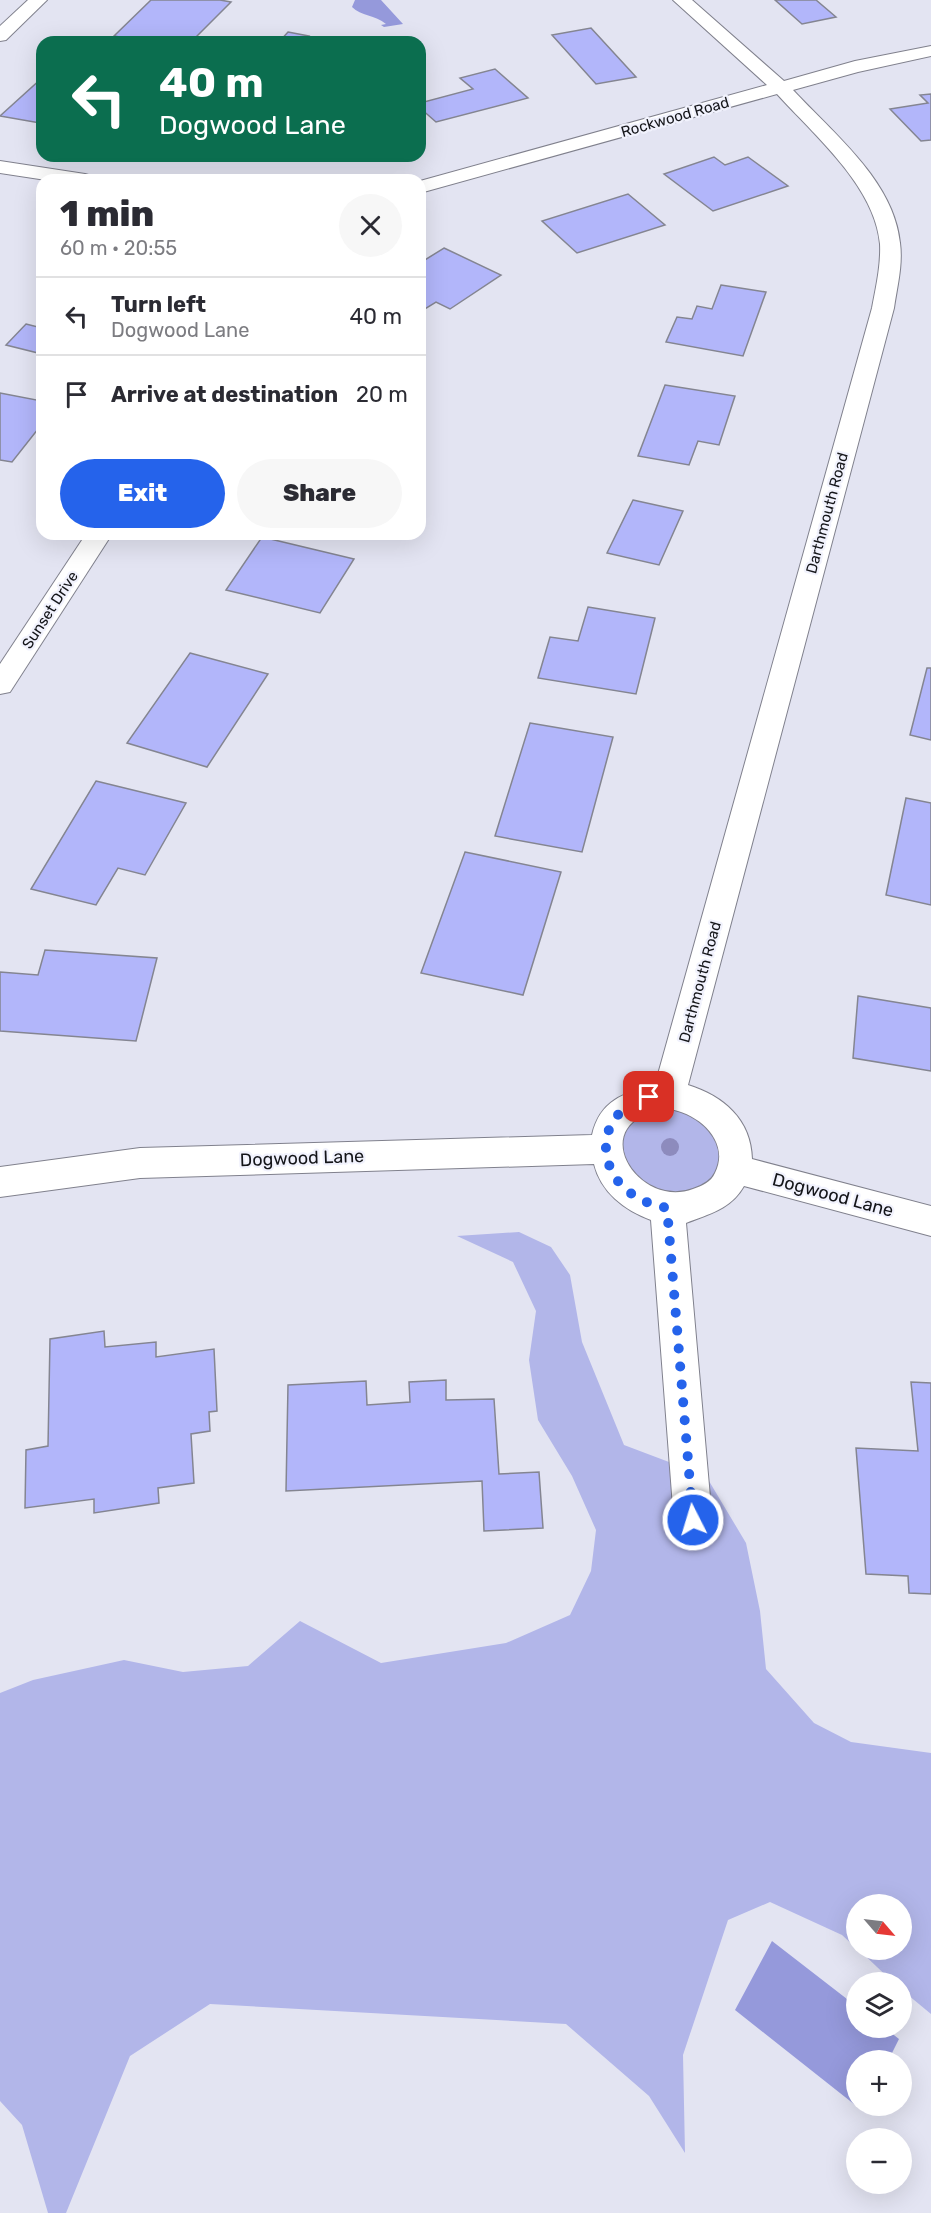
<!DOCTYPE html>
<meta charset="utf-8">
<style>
:root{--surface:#fff;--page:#f7f7f7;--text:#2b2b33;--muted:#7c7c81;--line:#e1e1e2;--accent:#2563eb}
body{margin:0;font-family:Rubik,sans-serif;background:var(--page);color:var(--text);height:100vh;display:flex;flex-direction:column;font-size:22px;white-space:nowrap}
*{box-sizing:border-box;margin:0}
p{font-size:20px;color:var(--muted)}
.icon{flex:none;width:33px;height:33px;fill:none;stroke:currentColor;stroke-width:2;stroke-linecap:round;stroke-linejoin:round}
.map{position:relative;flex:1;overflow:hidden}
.side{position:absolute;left:36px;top:174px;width:390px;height:366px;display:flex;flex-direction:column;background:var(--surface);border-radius:18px;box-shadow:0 6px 24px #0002}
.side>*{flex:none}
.hud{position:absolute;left:36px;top:36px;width:390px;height:126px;border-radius:18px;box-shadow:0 6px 24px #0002;background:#0b6e4f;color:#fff;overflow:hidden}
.needle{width:39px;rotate:118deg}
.fabs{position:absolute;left:846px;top:1894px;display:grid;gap:12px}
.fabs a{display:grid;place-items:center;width:66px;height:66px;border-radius:50%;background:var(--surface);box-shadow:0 6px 24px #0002;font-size:30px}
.pin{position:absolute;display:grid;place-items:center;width:51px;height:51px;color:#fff;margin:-26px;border-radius:12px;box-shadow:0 3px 9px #0006}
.me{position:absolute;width:66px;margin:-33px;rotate:355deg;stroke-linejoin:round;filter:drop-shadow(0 0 4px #0008)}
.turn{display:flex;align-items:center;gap:21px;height:126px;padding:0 24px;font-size:27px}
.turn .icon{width:78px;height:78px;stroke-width:2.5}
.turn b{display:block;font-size:42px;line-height:51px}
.round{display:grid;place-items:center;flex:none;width:63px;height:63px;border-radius:32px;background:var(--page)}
.headline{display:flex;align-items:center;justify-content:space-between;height:102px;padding:0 24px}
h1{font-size:36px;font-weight:800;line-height:45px}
.cta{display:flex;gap:12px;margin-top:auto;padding:12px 24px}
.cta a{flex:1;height:69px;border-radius:36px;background:var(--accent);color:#fff;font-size:24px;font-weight:800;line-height:69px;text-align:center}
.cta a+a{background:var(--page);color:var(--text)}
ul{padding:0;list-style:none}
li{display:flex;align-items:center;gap:18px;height:78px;padding:0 24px;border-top:2px solid var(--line)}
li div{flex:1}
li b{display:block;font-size:22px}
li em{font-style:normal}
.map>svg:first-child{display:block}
.green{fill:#b2b6e9}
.water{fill:#9599db}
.building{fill:#b2b6fa;stroke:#848591;stroke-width:1.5}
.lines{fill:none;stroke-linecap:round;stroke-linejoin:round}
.minor-casing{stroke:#80818d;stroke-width:2}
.minor{fill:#fff;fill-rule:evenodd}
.tree{fill:#8d8bbd}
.route{stroke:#2563eb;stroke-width:10;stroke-dasharray:0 18}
.labels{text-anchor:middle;stroke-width:4.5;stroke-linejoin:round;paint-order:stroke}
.far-street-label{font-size:15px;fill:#141519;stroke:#f1f2fd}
.street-label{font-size:18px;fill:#141519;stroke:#f1f2fd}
</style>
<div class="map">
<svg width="931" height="2213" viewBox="0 0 931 2213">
<rect width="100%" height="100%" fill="#e3e4f2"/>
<g class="green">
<path d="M649,1097L731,1134L714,1196L636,1198L608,1132Z"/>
<path d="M519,1232L551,1247L570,1275L582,1342L624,1445L706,1476L746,1543L760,1611L766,1669L814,1723L851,1742L931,1753V2014L902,1990V1983H894L859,1950H902V1905H856V1948L842,1935L770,1902L728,1920L683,2055L685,2153L649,2096L566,2024L210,2004L130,2056L66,2213H48L22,2125L0,2101V1693L33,1680L124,1660L183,1672L248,1666L300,1621L381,1663L506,1643L570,1615L591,1571L596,1530L572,1476L538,1420L529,1360L536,1311L513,1262L457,1236Z"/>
</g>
<g class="water">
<path d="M355,0H381L403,24L384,27L381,25L386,24C375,15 361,16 352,7Z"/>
<path d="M772,1941L856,2006V2028H885L899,2039L891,2055L899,2061H856V2106H866L864,2112L735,2010Z"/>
</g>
<g class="building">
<path d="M151,0H220L231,2L191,42H149L114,36Z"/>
<path d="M775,0H816L836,17L802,24Z"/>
<path d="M591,28L636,77L596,84L552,35Z"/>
<path d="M288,32L309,36L304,42H279Z"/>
<path d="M495,69L528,98L436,122L420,108V103L473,89L460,78Z"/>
<path d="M42,78V122L40,123L0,116Z"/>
<path d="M931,94V140L921,141L890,109L928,103L920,95Z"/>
<path d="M714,157L725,165L748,157L788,186L713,211L664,174Z"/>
<path d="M628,194L665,225L577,253L542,221Z"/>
<path d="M444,248L501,275L450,309L436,302L420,312V263Z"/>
<path d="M721,285L766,292L743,356L666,342L677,317L692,319L697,306L712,309Z"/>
<path d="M26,324L42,328V354L6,345Z"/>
<path d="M665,385L735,396L719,445L698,441L689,465L638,456Z"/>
<path d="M0,393L42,401V424L12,462L0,460Z"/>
<path d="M633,500L683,511L659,565L607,553Z"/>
<path d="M262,537L354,559L320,613L226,590Z"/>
<path d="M588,607L655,618L636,694L538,678L550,637L578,641Z"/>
<path d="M190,653L268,674L207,767L127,743Z"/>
<path d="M927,668H931V740L910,735Z"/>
<path d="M530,723L613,737L582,852L495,836Z"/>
<path d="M96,781L186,803L145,875L118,868L96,905L31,889Z"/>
<path d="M906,798L931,803V905L886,895Z"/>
<path d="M465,852L561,872L523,995L421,973Z"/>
<path d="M45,950L157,958L136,1041L0,1031V972L38,975Z"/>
<path d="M858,996L931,1008V1071L853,1058Z"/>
<path d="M104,1331L105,1347L156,1342V1357L214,1349L217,1411L209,1412L210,1431L191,1434L194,1483L158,1488L159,1503L94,1513V1499L25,1508L26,1450L48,1446L50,1339Z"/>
<path d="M446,1380V1400L494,1399L499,1474L539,1472L543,1528L484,1531L482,1481L286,1491L288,1385L366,1381L367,1405L410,1402L409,1382Z"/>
<path d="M911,1382L931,1383V1594L909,1593L908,1576L866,1574L856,1448L918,1451Z"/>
</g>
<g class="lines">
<defs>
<g id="minor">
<path d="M28,0H47L6,40L0,41V26Z"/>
<path d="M673,0H692L784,81L855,61L931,46V56L858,72L793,90C833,133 894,181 900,243C903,265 897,287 894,308L688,1085C723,1096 751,1119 752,1159L931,1206V1236L744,1186C731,1209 709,1214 686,1223L712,1520L707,1534L693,1539L679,1534L674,1520L651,1220C624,1210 601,1192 594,1164L140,1178L0,1197V1167L140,1148L592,1135C600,1100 624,1093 655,1085L872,308C876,287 881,265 880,244C875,186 814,135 777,94L420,193V181L767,85ZM669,1109C698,1113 731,1141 715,1173C711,1182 702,1186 693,1189C644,1208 594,1140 642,1116C650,1112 661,1111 669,1109Z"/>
<path d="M0,161L85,174L92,176L95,180H46L0,173Z"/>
<path d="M86,534H112L10,692L0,694V664Z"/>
</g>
</defs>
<use href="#minor" class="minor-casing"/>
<use href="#minor" class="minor"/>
</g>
<circle class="tree" cx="670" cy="1147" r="9"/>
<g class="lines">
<path class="route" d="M649,1097C637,1102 625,1106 617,1116C596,1141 607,1178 632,1194C643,1202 654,1205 667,1208L693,1520"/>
</g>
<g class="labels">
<g class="far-street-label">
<text transform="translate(675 117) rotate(-16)" y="5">Rockwood Road</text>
<text transform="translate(827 513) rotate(-75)" y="5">Darthmouth Road</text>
<text transform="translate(50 610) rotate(-57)" y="5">Sunset Drive</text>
<text transform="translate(700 982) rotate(-75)" y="5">Darthmouth Road</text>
</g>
<g class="street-label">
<text transform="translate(302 1158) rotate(-2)" y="6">Dogwood Lane</text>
<text transform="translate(833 1195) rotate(15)" y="6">Dogwood Lane</text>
</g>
</g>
</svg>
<div class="fabs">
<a><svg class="needle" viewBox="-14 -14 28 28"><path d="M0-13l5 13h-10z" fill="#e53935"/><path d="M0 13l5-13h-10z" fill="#7c7c81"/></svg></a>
<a><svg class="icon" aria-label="layers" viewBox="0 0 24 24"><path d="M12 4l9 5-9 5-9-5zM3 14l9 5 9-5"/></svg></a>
<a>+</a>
<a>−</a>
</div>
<div class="pin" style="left:649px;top:1097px;background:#d93025"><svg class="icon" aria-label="arrive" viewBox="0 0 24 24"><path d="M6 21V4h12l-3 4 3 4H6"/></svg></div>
<svg class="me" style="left:693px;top:1520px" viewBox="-20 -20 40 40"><circle r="17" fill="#2563eb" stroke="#fff" stroke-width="3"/><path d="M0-11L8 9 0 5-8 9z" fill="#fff"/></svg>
<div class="hud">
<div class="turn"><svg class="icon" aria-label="left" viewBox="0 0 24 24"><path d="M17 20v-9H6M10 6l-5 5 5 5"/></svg><div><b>40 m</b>Dogwood Lane</div></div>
</div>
<section class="side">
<div class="headline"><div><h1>1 min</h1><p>60 m · 20:55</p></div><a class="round"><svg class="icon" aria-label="close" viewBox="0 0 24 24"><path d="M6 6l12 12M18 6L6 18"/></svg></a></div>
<ul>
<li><svg class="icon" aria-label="left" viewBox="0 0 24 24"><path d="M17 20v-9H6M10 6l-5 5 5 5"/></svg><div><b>Turn left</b><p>Dogwood Lane</p></div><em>40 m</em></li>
<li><svg class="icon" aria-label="arrive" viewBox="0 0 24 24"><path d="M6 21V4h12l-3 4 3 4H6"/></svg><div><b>Arrive at destination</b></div><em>20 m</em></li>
</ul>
<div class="cta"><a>Exit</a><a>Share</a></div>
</section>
</div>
